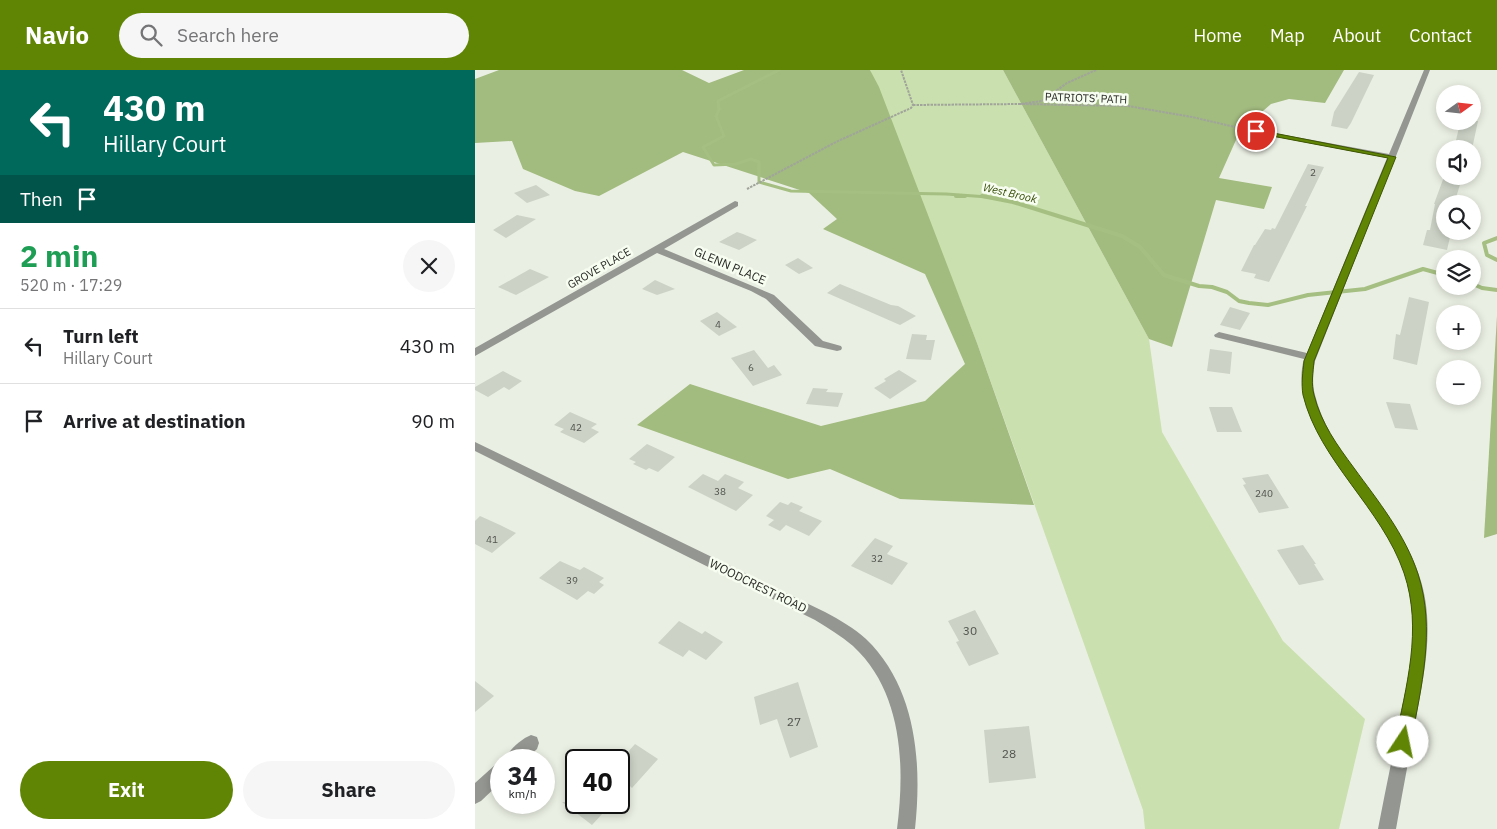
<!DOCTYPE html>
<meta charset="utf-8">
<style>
:root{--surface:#fff;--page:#f6f6f6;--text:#202124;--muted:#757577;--line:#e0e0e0;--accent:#608505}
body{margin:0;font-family:"IBM Plex Sans",sans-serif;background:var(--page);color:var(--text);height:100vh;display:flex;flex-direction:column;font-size:19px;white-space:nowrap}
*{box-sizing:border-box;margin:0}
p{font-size:16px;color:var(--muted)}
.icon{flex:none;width:28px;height:28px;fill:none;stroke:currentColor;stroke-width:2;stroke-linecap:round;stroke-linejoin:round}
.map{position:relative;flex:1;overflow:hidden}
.details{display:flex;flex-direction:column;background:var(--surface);width:475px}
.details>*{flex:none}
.banner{background:#00695c;color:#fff;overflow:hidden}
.needle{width:32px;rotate:75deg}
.fabs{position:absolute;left:961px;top:15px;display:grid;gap:10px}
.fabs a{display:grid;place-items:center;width:45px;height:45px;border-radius:50%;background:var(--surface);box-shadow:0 2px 8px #0003;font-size:25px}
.speed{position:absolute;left:15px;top:679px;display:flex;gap:10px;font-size:25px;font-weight:700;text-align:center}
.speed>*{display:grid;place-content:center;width:65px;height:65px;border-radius:50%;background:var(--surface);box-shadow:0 2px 8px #0003;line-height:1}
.speed small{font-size:12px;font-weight:400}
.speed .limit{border:2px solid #111;border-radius:8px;background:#fff;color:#111}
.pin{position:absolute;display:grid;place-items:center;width:42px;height:42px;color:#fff;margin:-21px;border:2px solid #fff;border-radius:50%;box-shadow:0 1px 5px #0007}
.me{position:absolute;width:55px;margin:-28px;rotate:11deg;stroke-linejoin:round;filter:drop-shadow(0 0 4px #0008)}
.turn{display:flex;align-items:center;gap:18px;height:105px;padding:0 20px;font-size:22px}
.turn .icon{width:65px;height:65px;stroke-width:2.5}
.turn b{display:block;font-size:35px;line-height:42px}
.then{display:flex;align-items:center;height:48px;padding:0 20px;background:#0003;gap:10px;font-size:19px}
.round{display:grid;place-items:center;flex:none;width:52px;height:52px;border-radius:26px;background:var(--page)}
.head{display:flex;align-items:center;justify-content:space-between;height:85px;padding:0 20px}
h1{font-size:30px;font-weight:800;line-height:38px;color:#1e9e55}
.action{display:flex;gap:10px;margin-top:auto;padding:10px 20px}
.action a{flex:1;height:58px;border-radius:30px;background:var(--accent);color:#fff;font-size:20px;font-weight:800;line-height:58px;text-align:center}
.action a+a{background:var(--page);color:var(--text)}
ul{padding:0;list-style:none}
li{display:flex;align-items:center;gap:15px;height:75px;padding:0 20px;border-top:1px solid var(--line)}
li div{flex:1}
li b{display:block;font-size:19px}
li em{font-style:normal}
header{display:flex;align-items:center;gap:30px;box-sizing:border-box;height:70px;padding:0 25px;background:var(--accent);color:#fff}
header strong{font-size:24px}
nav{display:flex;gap:28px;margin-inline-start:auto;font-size:18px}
.search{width:350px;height:45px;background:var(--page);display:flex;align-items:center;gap:12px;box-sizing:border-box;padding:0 18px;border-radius:28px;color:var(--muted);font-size:19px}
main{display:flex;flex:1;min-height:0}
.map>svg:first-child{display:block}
.green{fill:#cae0ae}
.forest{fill:#a2bb7f}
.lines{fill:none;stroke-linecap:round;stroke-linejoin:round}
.stream-far1{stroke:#a5bf82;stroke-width:3}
.stream{stroke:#a5bf82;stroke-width:4}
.building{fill:#ccd2c6}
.path{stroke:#a0a49b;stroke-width:2;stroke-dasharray:2.5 1;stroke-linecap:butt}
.minor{fill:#949691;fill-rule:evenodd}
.route{fill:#608505;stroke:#3e5603}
.labels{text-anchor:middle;stroke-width:5;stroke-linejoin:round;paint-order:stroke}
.number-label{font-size:10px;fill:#51544d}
.far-street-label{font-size:11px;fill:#282a25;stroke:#f7fdf0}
.far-water-label{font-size:11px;font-style:italic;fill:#354b07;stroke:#f7fdf0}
.street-label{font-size:12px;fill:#282a25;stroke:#f7fdf0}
.near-number-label{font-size:12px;fill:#51544d}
</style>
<header>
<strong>Navio</strong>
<div class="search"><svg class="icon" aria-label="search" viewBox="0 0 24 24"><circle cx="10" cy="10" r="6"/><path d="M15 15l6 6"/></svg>Search here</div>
<nav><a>Home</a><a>Map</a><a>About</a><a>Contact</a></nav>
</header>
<main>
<section class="details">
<div class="banner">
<div class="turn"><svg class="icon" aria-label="left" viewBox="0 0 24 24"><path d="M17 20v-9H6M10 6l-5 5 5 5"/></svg><div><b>430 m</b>Hillary Court</div></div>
<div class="then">Then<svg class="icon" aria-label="arrive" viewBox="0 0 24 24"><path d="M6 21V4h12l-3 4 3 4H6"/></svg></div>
</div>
<div class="head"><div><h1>2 min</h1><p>520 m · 17:29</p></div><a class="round"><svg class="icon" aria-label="close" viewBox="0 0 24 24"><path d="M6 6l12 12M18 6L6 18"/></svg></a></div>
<ul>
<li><svg class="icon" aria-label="left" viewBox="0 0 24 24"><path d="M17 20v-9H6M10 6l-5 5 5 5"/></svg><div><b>Turn left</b><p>Hillary Court</p></div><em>430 m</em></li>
<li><svg class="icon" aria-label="arrive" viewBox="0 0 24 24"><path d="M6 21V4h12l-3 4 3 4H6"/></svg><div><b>Arrive at destination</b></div><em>90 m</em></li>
</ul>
<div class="action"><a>Exit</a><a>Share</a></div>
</section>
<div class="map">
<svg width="1022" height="759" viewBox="0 0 1022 759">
<rect width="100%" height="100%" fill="#eaefe3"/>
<path class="green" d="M395,0H528L674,269L687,362L808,571L890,649L864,759H670L668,740L502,273Z"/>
<g class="forest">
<path d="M24,0H207L234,13L269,0H395L404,17L502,273L559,435L425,429L355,399L313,409L162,355L215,314L346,356L450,331L490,294L450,204L348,159L362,149L334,123L208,82L124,126L100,121L48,99L37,71L0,73V9Z"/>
<path d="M528,0H869L850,33L814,29L796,34L765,61L744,108L797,117L789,139L741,130L697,277L674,269Z"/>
<path d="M1022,246V464L1009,468Z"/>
</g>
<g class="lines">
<path class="stream-far1" d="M304,0L243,31L244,40L241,46L249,66L228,77L239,95L261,94L276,89L284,92V112L316,121L471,124L513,127"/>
<g class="stream">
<path d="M481,126H490"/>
<path d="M507,126L538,132L647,166L665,177L689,205L724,216L737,217L752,222L764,231L774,233L793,235L833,225L890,219L948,199L970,205"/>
<path d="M1022,168L1009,173L1012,185L1022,190"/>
<path d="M998,214L1007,218L1022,220"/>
</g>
</g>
<g class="building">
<path d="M884,2L899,5L876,53L872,59L856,56L859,42Z"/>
<path d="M988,51H1003L997,79H979L985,53L987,54Z"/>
<path d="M833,94L849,97L830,136H832L794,212L779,208L781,204L766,201L779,175H780L790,159L796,160L797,158L800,159Z"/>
<path d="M970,104V106L987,108L979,134H970V166L975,167L972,180L948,175L952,160H955L960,134H959Z"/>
<path d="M61,115L75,125L52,133L39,123Z"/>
<path d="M42,145L61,149L31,168L18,160Z"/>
<path d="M262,162L268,164L282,170L264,180L244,172Z"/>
<path d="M323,188L338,198L324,204L310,195Z"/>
<path d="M55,199L74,207L41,225L23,217Z"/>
<path d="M180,210L200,219L182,225L167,219Z"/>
<path d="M365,214L416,235L423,236L441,246L425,255L352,223Z"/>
<path d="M934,227L954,232L942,295L918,289L921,264L925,265Z"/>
<path d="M755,237L775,243L765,260L745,255Z"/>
<path d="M242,242L262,257L244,266L225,251Z"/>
<path d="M437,264L452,265L451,270H460L456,290L431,289Z"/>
<path d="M735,279L757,282L755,304L732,301Z"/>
<path d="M279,280L293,298L299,295L307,305L278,316L256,288Z"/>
<path d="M424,300L442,311L415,329L399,318L411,311L409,309Z"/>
<path d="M28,301L47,311L34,320L29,317L13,327L0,320V317Z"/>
<path d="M338,318L353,319L351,322L368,323L363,337L331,334Z"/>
<path d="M911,332L935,334L943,360L920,358Z"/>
<path d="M734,337H757L767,362H742Z"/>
<path d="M95,342L122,354L116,358L124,362L109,373L85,362L89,359L79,355Z"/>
<path d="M172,374L200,387L183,402L174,398L171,400L158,394L161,392L154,389Z"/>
<path d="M228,404L243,411L250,404L269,412L263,418L278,425L261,441L213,417Z"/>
<path d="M793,404L814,438L784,443L768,415L771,414L767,408Z"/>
<path d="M305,432L313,435L316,432L328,437L324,441L347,451L334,466L311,455L305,461L293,455L299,450L291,446Z"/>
<path d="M5,446L25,455L41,463L17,483L0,474V451Z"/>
<path d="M400,468L418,476L412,484L433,493L417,515L376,496Z"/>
<path d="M828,475L841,494H839L849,510L824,515L802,480Z"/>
<path d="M85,491L105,500L109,497L129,508L124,512L129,515L119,524L113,521L102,530L64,508Z"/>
<path d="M500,540L524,584L494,596L481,572L484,571L473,551Z"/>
<path d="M204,551L227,564L230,561L248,572L231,590L214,580L208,587L183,573Z"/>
<path d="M0,611L19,626L0,642Z"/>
<path d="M323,612L343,677L315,688L302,649L285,655L279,627Z"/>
<path d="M554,656L561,708L514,713L509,660Z"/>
<path d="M160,674L183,689L157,718L154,715L144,726V692Z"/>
<path d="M87,732H138L117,755Z"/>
</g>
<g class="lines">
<g class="path">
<path d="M621,0L592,13L567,31L545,34L653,36L717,47L760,57"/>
<path d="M438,35L545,34"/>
<path d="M272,119L361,72L436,38L438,35L426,0"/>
</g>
<g class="minor">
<path d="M949,0H955L840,291C838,302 837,314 840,325C856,390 922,438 944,505C961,554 949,604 940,654C934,689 927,724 921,759H903C910,722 918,685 925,648C932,611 942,573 936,536C934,516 928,496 919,478C893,425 811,352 829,289L740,267L739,265L744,262L832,283L912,88L781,63H778V59L914,84Z"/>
<path d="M260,131L263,132V136L189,179L299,225L348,271L366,276L367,278L366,280L362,281L340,276L291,229L276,221L182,183L0,286V278Z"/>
<path d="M0,372L350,542C365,550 379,558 391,569C442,618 447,694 440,759H422C430,697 428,622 378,576C366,566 353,558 340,550L0,381Z"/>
<path d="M56,665L62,667L64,673L62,679L50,690H29C34,680 46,669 56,665Z"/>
<path d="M26,693V712L6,731L0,734V713L20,695Z"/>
</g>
</g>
<path class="route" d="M778,59L921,87L839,291C838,302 836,314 839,325C846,353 862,375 879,398C903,431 930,464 943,504C961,560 946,617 936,672L933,677L928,680L923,677L920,672C931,617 948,559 929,503C907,438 844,391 828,325C826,314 828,302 829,291L913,88L781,63L778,62Z"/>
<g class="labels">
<g class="number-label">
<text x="838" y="106">2</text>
<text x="243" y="258">4</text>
<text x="276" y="301">6</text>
<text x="101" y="361">42</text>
<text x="245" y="425">38</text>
<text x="789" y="427">240</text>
<text x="17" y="473">41</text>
<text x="402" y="492">32</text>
<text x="97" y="514">39</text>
</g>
<g class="far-street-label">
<text transform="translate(611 28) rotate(2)" y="4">PATRIOTS' PATH</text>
<text transform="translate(124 198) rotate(-30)" y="4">GROVE PLACE</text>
</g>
<g class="far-water-label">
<text transform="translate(535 123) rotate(13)" y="4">West Brook</text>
</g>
<g class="street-label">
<text transform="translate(255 196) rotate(23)" y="4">GLENN PLACE</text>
<text transform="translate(283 516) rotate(26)" y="4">WOODCREST ROAD</text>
</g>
<g class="near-number-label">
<text x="495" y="565">30</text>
<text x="319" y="656">27</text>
<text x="534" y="688">28</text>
</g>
</g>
</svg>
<div class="fabs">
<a><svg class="needle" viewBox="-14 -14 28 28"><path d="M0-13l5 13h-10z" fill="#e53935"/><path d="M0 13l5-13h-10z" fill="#757577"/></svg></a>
<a><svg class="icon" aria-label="sound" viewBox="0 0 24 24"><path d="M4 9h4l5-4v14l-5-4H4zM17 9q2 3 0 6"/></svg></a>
<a><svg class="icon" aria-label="search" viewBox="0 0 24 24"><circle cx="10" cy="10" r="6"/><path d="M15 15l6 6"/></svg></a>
<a><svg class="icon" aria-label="layers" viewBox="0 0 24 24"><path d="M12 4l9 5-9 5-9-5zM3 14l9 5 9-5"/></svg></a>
<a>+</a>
<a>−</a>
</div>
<div class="speed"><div>34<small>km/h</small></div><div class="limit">40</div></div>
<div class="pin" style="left:781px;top:61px;background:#d93025"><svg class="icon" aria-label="arrive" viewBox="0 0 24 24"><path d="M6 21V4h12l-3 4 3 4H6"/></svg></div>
<svg class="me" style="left:928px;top:672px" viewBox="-20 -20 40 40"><circle r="19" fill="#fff"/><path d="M0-13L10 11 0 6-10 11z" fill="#608505"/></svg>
</div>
</main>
